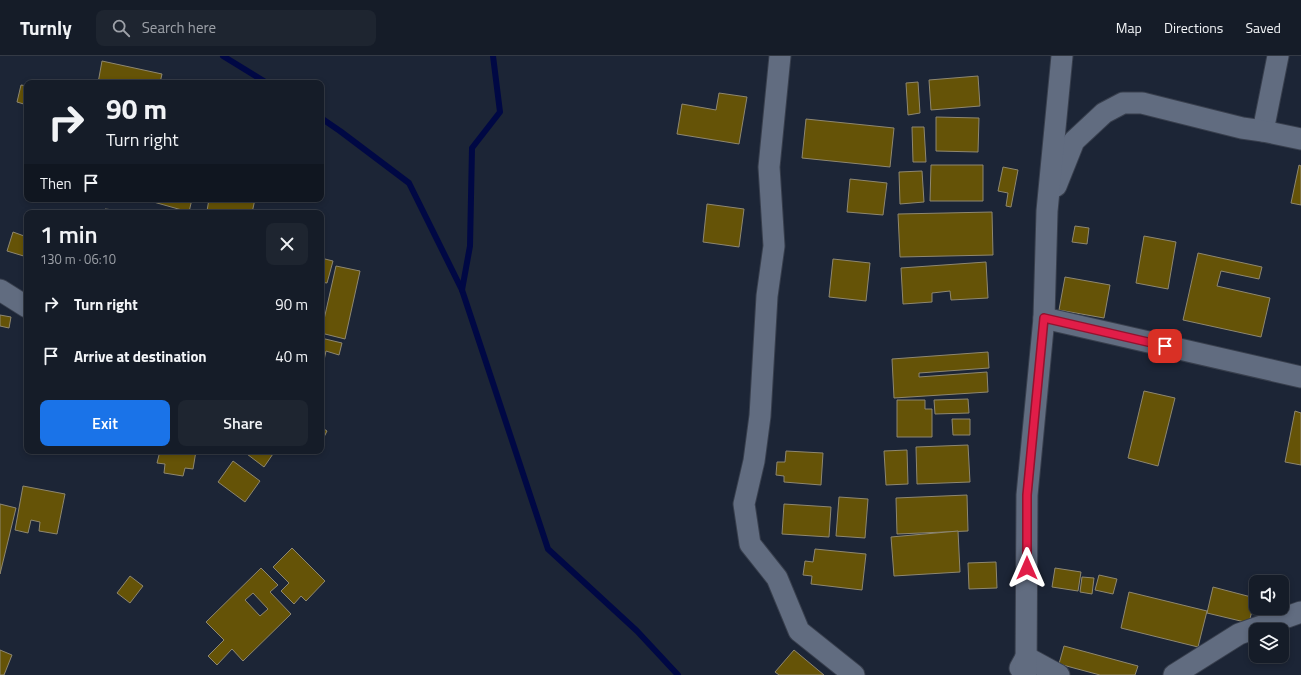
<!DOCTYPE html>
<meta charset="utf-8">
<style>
:root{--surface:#151c28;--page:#1e2530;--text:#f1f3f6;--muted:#9da1a8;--line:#343a45;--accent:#1a73e8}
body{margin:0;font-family:"Titillium Web",sans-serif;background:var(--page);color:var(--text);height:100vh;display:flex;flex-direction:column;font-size:15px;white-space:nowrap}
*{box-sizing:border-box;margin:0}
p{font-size:13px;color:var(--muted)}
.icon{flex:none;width:22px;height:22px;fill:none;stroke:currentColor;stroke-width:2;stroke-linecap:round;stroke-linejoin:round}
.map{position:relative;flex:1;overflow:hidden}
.side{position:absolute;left:24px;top:154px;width:300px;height:244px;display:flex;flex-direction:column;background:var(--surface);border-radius:8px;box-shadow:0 2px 6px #0003,0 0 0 1px var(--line)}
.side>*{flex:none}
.banner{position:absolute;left:24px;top:24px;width:300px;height:122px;border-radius:8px;box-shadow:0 2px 6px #0003,0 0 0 1px var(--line);background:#151c28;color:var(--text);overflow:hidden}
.controls{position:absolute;left:1249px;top:519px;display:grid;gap:8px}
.controls a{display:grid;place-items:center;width:40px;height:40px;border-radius:8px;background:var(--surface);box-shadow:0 2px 6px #0003,0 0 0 1px var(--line);font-size:20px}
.pin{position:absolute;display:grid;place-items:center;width:34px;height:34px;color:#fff;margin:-17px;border-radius:8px;box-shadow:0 2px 6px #0006}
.me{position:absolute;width:44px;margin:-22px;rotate:0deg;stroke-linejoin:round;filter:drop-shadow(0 0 3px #0008)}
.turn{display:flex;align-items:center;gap:14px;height:84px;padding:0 16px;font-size:18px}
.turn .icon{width:52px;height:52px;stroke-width:2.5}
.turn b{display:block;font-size:28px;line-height:34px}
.then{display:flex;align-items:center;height:38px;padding:0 16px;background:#0003;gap:8px;font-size:15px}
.round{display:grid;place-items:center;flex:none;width:42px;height:42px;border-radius:8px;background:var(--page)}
.summary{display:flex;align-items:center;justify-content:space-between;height:68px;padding:0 16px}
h1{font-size:24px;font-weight:600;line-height:30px}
.primary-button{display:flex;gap:8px;margin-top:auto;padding:8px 16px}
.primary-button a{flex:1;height:46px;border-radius:8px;background:var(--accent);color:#fff;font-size:16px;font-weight:600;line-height:46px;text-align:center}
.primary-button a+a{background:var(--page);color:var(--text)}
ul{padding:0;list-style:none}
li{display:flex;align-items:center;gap:12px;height:52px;padding:0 16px}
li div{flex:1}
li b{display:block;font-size:15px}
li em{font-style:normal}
header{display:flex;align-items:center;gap:24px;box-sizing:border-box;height:56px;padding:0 20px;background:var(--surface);border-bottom:1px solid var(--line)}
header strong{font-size:19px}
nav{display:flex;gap:22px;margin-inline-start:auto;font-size:14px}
.search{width:280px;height:36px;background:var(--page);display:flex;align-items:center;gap:10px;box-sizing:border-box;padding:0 14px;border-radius:8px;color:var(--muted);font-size:15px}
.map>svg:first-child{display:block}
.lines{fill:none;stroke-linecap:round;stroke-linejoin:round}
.stream{stroke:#000844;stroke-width:6}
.building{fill:#655307;stroke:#8e8770;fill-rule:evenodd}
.minor-casing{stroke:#383f4d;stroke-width:23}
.minor{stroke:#616c80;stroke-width:21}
.route-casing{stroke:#92132f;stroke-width:10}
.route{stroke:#e11d48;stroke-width:7}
</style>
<header>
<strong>Turnly</strong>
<div class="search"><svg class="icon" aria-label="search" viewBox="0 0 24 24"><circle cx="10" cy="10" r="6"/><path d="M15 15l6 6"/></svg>Search here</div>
<nav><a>Map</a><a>Directions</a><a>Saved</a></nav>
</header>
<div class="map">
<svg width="1301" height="619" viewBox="0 0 1301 619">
<rect width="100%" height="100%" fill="#1c2536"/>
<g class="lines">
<g class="stream">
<path d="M223,0L267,27"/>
<path d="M321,62L340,75L409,127L462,234L548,493L637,575L678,619"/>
<path d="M462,234L470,190L472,92L500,56L493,0"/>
</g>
</g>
<g class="building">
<path d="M102,5L162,18L160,27H98Z"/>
<path d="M978,20L980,50L931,54L929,24Z"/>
<path d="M918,26L920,57L908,59L906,27Z"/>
<path d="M21,29L27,30V49L17,46Z"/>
<path d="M719,37L747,41L739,88L677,78L682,48L716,54Z"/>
<path d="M936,61L979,62L978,96L936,95Z"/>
<path d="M806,63L894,72L890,111L802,102Z"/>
<path d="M912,71H924L926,106H913Z"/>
<path d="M931,109H983V145H930Z"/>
<path d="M1299,109L1301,110V149L1291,147Z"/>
<path d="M1003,111L1018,114L1011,151L1006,150L1008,137L998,135Z"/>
<path d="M922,115L924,146L900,148L899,116Z"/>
<path d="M850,123L887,127L883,159L847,156Z"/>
<path d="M150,143H192L189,156L150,145Z"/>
<path d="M209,143H255L252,157H215L207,155Z"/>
<path d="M707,148L744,153L739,191L703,186Z"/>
<path d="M105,153L141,157H104Z"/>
<path d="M992,156L993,199L900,201L898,158Z"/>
<path d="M1075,170L1089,172L1087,188L1072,186Z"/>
<path d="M13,176L27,181V201L7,195Z"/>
<path d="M1144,180L1176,186L1168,233L1136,227Z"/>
<path d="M1198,197L1262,211L1259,223L1221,215L1217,230L1270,242L1261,281L1183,264Z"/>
<path d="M321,202L333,205L327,227L321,226Z"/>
<path d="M833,203L870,207L866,245L829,241Z"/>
<path d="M986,206L988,242L951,244L950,235L932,237V246L903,248L901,212Z"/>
<path d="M336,210L360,215L345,283L321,277Z"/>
<path d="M1065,221L1110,229L1104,262L1059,254Z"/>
<path d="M0,259L11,261L9,272L0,270Z"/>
<path d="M321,282L342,287L339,299L326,295L323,309L321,308Z"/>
<path d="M988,296L989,312L919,317V321L987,316L988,336L894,342L892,303Z"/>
<path d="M1144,335L1175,342L1158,410L1128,402Z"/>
<path d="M968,343L969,357L935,358L934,344Z"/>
<path d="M897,344H925V353H932V381H897Z"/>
<path d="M1295,355L1301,357V409L1285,406Z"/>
<path d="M952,363H970V379H953Z"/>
<path d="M321,371L327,375L321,387Z"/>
<path d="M968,389L970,426L917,428L916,391Z"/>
<path d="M907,394L908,428L886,429L884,395Z"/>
<path d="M160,395H196L193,413L185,412L183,420L164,417L165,408L157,407Z"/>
<path d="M243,395H275L264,411Z"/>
<path d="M786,395L823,397L821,429L784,426V420L776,419L777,406H785Z"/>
<path d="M233,405L260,425L245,446L218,426Z"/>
<path d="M23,430L65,438L57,478L39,475L40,466L31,464L28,477L15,474Z"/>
<path d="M967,439L968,475L897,478L896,442Z"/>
<path d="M839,441L868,443L865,482L836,480Z"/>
<path d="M0,448L16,452L0,518Z"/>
<path d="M784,448L831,451L829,481L782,478Z"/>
<path d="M958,475L960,516L894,520L891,481Z"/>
<path d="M292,492L325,525L306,545L301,540L294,548L281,535L289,527L273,511Z"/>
<path d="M815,493L866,498L862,534L811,528L812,520L803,519L805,505L813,506Z"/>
<path d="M996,506L997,532L969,533L968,507Z"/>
<path d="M261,512L278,529L270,536L291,558L243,605L232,593L217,609L208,600L224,584L206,566ZM253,537L268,553L260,560L245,544Z"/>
<path d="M1055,512L1081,516L1078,535L1052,531Z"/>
<path d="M1099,519L1117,523L1113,538L1095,534Z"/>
<path d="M130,520L143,530L130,547L117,537Z"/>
<path d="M1082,521L1094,522L1092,538L1080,536Z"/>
<path d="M1213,531L1255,542L1249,567L1207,557Z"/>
<path d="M1129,536L1207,555L1198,591L1121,572Z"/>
<path d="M1064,590L1138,610L1135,619H1100L1059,608Z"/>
<path d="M0,594L12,599L4,619H0Z"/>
<path d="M794,594L824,619H779L775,616Z"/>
</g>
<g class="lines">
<defs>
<g id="minor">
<path d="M780,0L769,111L774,190L767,240L760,360L754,405L744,448L750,488L777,522L799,575L854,619"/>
<path d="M1263,75L1278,0"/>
<path d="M1056,130L1074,85L1104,57L1123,47H1142L1242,72L1263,75L1301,83"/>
<path d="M0,234L27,251"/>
<path d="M1044,262L1301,321"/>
<path d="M1020,612L1026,601L1059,619"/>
<path d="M1026,619L1027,439L1044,262L1047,155L1062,0"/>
<path d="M1174,619L1239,578L1301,556"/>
</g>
</defs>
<use href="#minor" class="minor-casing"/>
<use href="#minor" class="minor"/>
</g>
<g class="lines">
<defs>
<path id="route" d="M1027,512V439L1044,262L1165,290"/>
</defs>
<use href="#route" class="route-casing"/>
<use href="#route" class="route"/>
</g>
</svg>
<div class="controls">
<a><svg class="icon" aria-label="sound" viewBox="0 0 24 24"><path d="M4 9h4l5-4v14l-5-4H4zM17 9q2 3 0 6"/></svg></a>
<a><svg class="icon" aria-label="layers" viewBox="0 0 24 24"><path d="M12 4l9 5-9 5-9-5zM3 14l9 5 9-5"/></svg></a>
</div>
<div class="pin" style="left:1165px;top:290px;background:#d93025"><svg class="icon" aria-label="arrive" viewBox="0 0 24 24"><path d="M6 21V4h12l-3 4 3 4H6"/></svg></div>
<svg class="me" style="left:1027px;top:512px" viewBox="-20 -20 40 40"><path d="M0-17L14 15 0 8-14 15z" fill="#e11d48" stroke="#fff" stroke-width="4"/></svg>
<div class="banner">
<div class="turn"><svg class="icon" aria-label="right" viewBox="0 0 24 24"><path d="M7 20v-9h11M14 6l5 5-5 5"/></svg><div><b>90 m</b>Turn right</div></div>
<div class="then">Then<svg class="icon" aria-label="arrive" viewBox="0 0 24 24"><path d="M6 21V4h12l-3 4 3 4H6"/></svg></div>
</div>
<section class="side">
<div class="summary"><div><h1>1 min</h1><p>130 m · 06:10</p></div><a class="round"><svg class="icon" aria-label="close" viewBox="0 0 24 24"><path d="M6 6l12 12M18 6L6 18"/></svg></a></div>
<ul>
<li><svg class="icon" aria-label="right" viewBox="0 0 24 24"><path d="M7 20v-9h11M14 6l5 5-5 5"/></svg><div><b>Turn right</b></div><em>90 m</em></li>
<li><svg class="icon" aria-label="arrive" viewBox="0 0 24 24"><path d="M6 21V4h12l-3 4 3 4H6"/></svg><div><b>Arrive at destination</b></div><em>40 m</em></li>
</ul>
<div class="primary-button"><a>Exit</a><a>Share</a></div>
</section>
</div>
